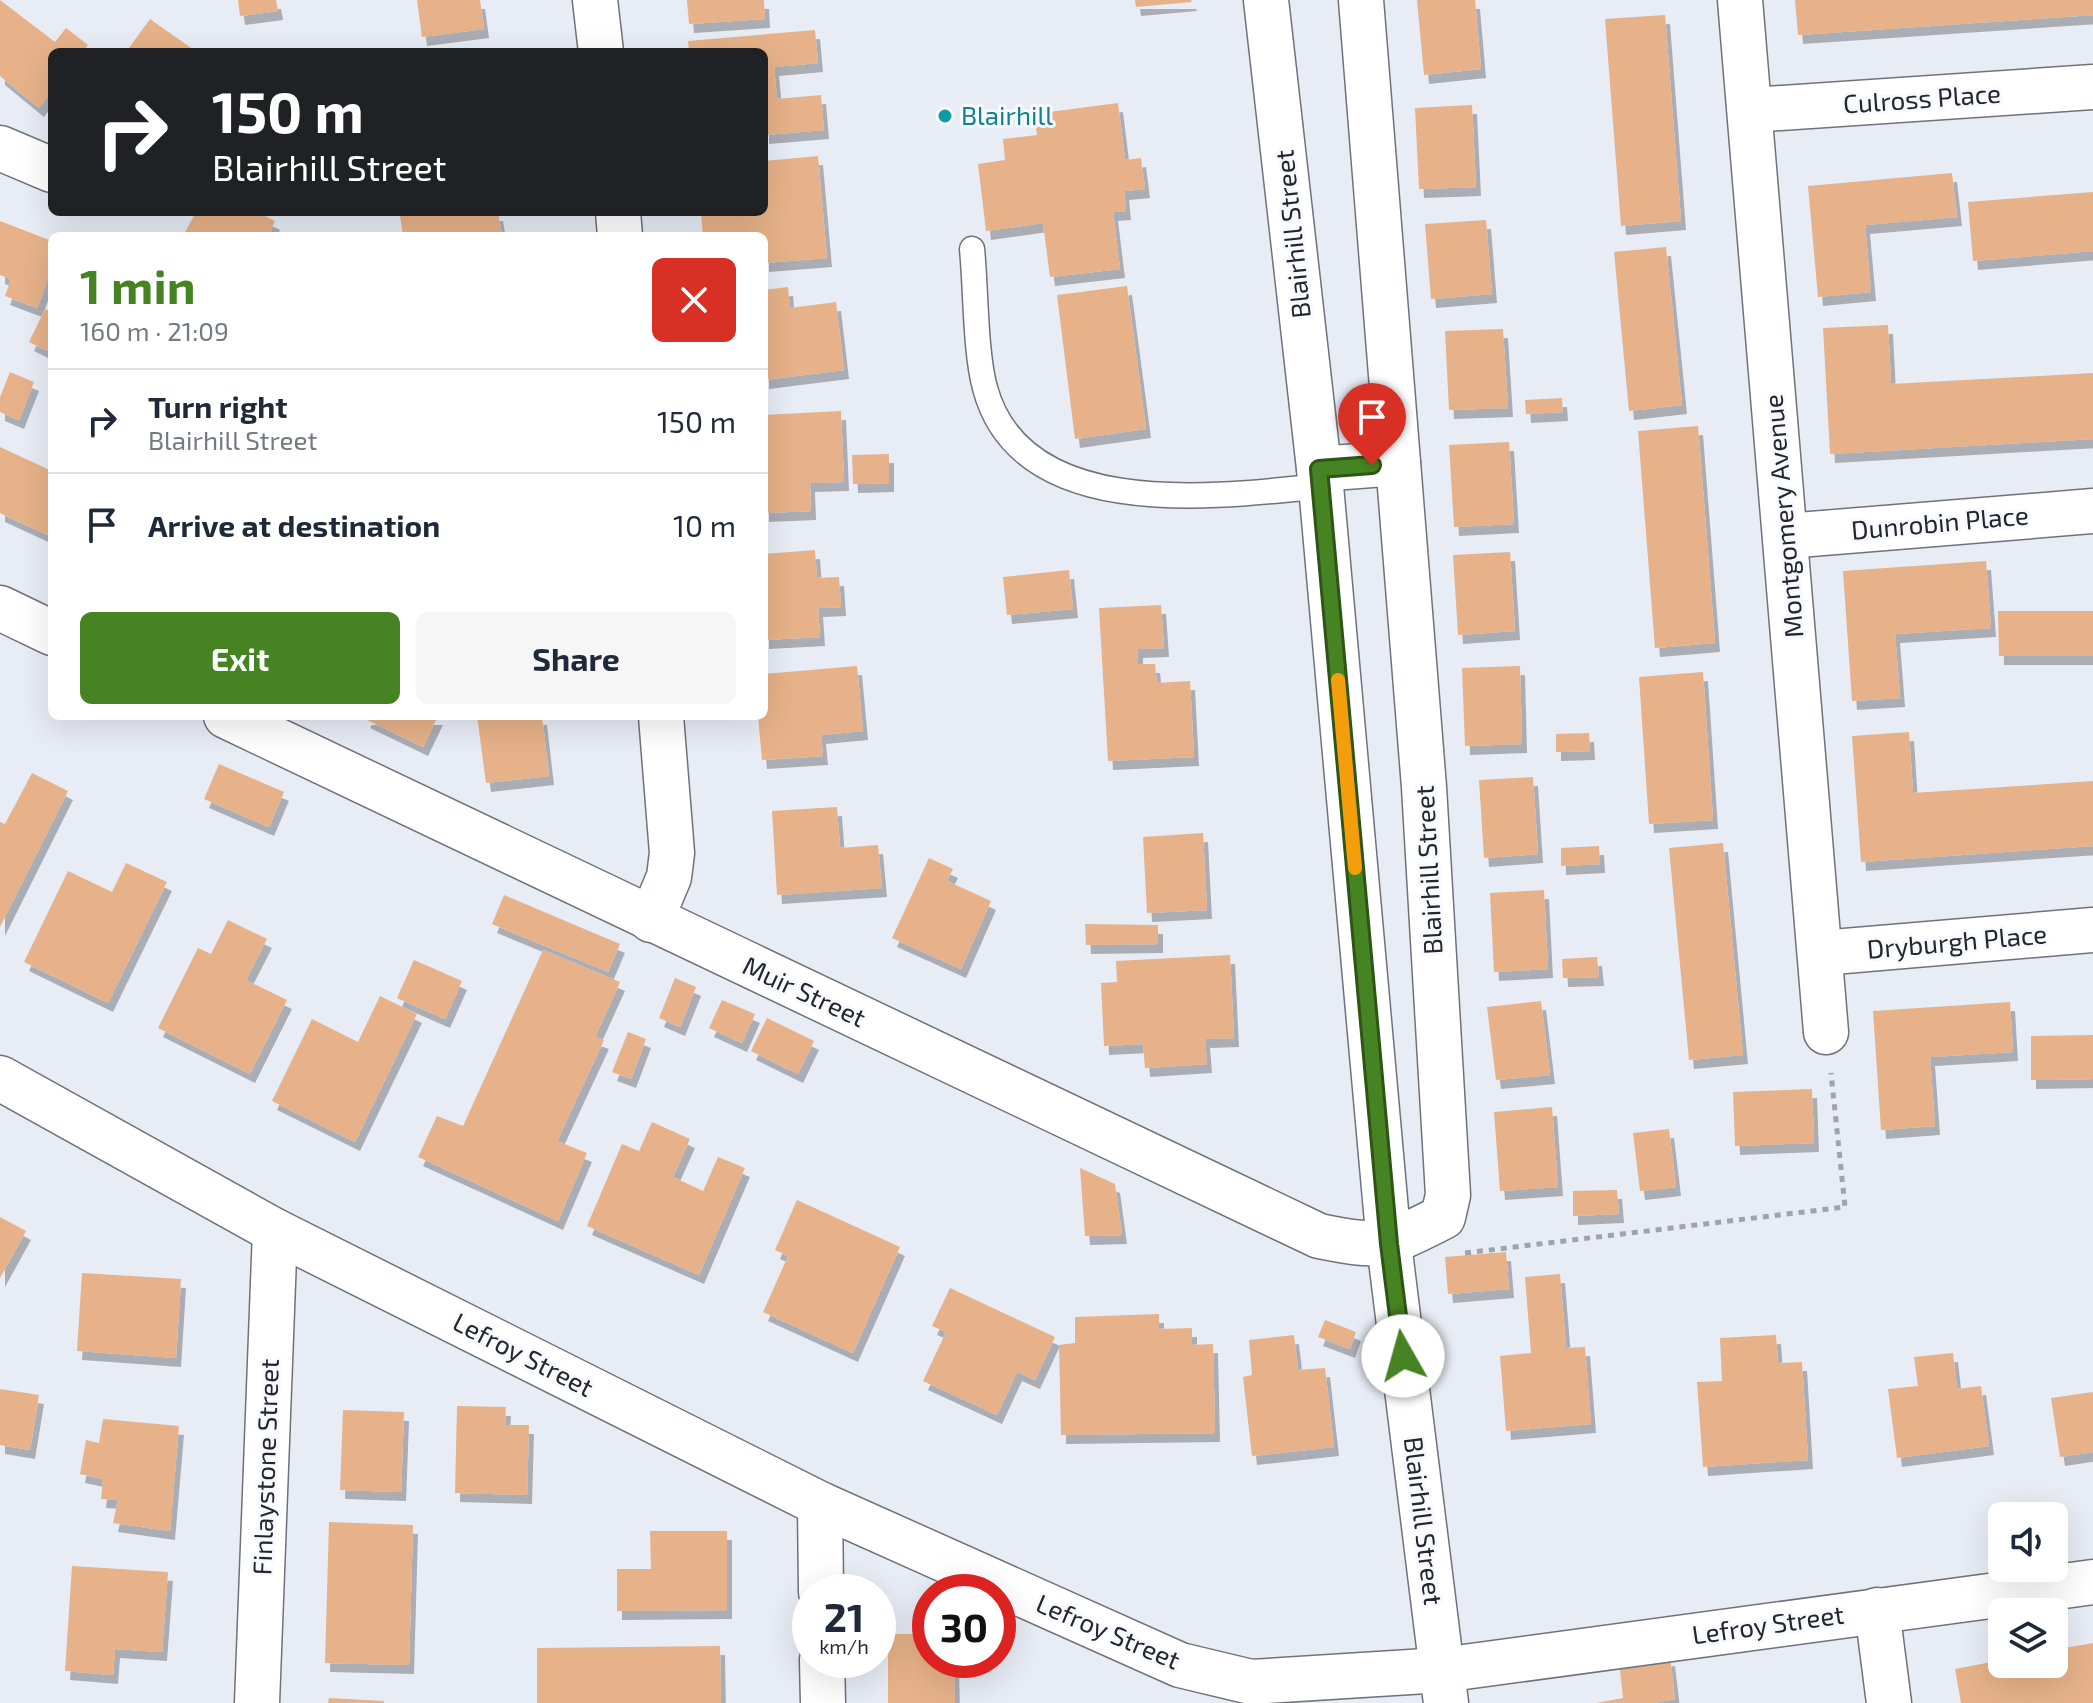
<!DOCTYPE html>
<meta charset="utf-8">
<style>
:root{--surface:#fff;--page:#f6f6f7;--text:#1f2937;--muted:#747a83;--line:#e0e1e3;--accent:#468322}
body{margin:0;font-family:"Exo 2",sans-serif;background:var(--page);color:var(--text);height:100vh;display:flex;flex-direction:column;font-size:30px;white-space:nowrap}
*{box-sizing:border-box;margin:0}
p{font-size:26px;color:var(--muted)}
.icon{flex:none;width:44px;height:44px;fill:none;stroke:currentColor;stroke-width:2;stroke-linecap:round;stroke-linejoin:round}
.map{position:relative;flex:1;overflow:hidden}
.drawer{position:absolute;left:48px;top:232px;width:720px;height:488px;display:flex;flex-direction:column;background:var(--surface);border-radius:12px;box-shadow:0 8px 32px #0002}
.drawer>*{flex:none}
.top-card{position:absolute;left:48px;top:48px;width:720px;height:168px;border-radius:12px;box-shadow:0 8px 32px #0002;background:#202124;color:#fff;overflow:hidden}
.controls{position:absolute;left:1988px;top:1502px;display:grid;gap:16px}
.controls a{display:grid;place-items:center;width:80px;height:80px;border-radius:12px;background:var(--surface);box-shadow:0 8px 32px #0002;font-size:40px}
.speed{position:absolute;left:792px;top:1574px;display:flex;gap:16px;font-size:40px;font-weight:700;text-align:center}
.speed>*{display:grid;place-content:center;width:104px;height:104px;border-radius:50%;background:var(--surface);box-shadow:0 8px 32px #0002;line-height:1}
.speed small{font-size:20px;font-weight:400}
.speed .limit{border:12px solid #d22;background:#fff;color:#111}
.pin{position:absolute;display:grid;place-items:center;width:68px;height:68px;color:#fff;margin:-82px -34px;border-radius:50% 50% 50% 0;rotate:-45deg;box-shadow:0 0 8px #0007}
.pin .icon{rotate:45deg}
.me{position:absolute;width:88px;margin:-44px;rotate:353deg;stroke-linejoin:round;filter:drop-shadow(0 0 6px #0008)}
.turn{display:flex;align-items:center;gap:28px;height:168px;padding:0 32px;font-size:36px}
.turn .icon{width:104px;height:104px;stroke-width:2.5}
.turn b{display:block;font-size:56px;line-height:68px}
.round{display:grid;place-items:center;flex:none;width:84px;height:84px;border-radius:12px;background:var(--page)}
.headline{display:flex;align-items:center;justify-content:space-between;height:136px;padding:0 32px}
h1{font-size:48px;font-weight:700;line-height:60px;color:var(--accent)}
.button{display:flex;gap:16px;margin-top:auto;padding:16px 32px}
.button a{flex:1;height:92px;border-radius:12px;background:var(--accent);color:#fff;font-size:32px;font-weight:700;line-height:92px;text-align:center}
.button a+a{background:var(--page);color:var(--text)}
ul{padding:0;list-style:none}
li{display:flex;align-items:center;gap:24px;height:104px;padding:0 32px;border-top:2px solid var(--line)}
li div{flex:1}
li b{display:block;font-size:30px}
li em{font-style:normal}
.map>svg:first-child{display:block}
.building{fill:#e7b289;filter:url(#shadow)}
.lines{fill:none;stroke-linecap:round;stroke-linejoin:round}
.lane-casing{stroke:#70727b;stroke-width:27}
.street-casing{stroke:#70727b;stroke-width:47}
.path{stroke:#a0a3ab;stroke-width:5;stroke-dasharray:6 6;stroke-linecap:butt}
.lane{stroke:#fff;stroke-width:24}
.street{stroke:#fff;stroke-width:44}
.route-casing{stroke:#2e5516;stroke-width:20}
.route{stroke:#468322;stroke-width:14}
.slow{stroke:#f59e0b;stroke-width:14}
.culture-dot{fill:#0f9aa8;stroke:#f7f9ff;stroke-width:3}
.labels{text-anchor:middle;stroke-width:6;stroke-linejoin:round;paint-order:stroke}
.street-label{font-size:26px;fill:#25262a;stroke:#f7f9ff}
.culture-label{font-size:26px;fill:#0d838f;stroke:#f7f9ff;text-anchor:start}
</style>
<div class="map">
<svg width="2093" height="1703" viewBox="0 0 2093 1703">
<defs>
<filter id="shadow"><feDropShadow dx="5" dy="9" stdDeviation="0" flood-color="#0004"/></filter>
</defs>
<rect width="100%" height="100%" fill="#e8ecf5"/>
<g class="building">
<path d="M0,0L55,42L66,28L88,45L83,52H52V91L39,108L0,76Z"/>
<path d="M238,0H276L278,11L240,16Z"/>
<path d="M417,0H480L484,29L422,37Z"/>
<path d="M687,0H764L765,19L689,24Z"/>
<path d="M1135,0H1191L1192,2L1136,7Z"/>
<path d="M1417,0H1475L1481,69L1424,75Z"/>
<path d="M1795,0H2093V15L1798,35Z"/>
<path d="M1665,15L1681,221L1621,226L1605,19Z"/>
<path d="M150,19L197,52H126Z"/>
<path d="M815,30L818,63L774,67L777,99L821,95L824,130L764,135V52H689L688,41Z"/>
<path d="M1118,103L1125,160L1141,158L1145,189L1124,191L1126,211L1113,212L1120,269L1050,277L1043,223L986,231L978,164L1005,160L1003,139L1037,135L1034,114Z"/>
<path d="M1472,105L1476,187L1419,189L1415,108Z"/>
<path d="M818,156L827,258L764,263V236H703L701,212H764V161Z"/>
<path d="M1952,173L1957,217L1865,225L1871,292L1818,297L1808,186Z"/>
<path d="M2093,192V251L1973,261L1968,202Z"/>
<path d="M196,212H257L275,221L268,236H183Z"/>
<path d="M424,212H498L502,236H403L400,216Z"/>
<path d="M1486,220L1492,294L1431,299L1425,224Z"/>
<path d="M0,221L52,241V268L37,308L5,296L11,279L0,275Z"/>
<path d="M1666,247L1682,405L1629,411L1614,252Z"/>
<path d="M1127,286L1146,429L1075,439L1057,295Z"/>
<path d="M788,287L790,308L836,302L844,370L764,380V290Z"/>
<path d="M45,309L52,312V341L47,351L29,342Z"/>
<path d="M1888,325L1891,384L2093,373V439L1830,454L1823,328Z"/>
<path d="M1503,329L1508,408L1449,410L1445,331Z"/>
<path d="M10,372L34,382L19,420L0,412V397Z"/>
<path d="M1562,398L1563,412L1526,414L1525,400Z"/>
<path d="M841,411L844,482L810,483L811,511L764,513V415Z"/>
<path d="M1698,426L1715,643L1655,648L1638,431Z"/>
<path d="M1509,442L1514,524L1454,527L1449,445Z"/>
<path d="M0,447L52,471V537L0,513Z"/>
<path d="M889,454V483L853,484L852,455Z"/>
<path d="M815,550L817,578L839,577L841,607L818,608L820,637L764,640V554Z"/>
<path d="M1510,552L1515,631L1458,635L1453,555Z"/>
<path d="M1986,561L1991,628L1895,634L1900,698L1852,701L1843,571Z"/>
<path d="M1069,570L1073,609L1007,615L1003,577Z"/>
<path d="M1161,605L1164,648L1138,649V664H1155L1157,683L1190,681L1194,757L1108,761L1099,608Z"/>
<path d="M1998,611H2093V656H1999Z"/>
<path d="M857,666L863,731L821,735L823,756L762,760L758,716H764V674Z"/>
<path d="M1520,666L1522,744L1465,746L1462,668Z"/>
<path d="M1703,672L1713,820L1649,824L1639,677Z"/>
<path d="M367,716H438L423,747L365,719Z"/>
<path d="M477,716H542L549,776L486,783Z"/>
<path d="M1909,732L1913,793L2093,781V846L1861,862L1852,736Z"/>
<path d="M1589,733L1590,751L1556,752V734Z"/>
<path d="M219,764L284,792L269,827L204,799Z"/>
<path d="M32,773L68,791L0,927V822L5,824Z"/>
<path d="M1533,777L1538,854L1484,858L1479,780Z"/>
<path d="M837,807L840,848L878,845L882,888L777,895L772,811Z"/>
<path d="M1203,833L1207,910L1147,913L1143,837Z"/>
<path d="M1723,843L1743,1055L1689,1060L1669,848Z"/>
<path d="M1599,846L1600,864L1561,866V848Z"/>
<path d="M929,858L953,869L947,881L991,901L961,969L892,938Z"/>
<path d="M126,863L167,882L108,1003L24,962L68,871L112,892Z"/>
<path d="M1544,890L1548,969L1494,972L1490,893Z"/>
<path d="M504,895L620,944L608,972L492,924Z"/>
<path d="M228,920L267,939L246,980L287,1000L250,1074L158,1028L198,948L211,954Z"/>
<path d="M1085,924L1158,925V944L1086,945Z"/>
<path d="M543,950L620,982L595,1037L604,1040L557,1141L587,1153L558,1221L418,1157L437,1116L463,1126Z"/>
<path d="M1230,955L1234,1038L1205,1039L1207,1064L1145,1068L1143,1044L1104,1046L1101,983L1117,982L1116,961Z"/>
<path d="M1597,957L1599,977L1563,978L1562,959Z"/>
<path d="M414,960L462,981L445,1019L397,998Z"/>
<path d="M675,978L696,987L680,1027L659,1018Z"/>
<path d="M380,996L417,1014L355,1142L272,1101L312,1019L358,1042Z"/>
<path d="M722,1000L755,1014L742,1043L709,1028Z"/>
<path d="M1541,1001L1550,1075L1496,1080L1487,1007Z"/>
<path d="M2010,1002L2013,1052L1930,1057L1935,1126L1881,1130L1873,1011Z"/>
<path d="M767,1018L814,1041L798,1074L751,1051Z"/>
<path d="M628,1032L646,1039L631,1079L612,1072Z"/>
<path d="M2093,1035V1079L2031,1080V1036Z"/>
<path d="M1812,1089L1814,1143L1735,1146L1733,1092Z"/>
<path d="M1552,1107L1558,1187L1500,1191L1494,1112Z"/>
<path d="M652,1122L690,1139L673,1177L703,1191L718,1157L745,1168L699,1275L587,1226L622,1144L639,1151Z"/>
<path d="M1669,1129L1676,1187L1640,1191L1633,1133Z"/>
<path d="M1080,1168L1115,1184L1122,1235L1085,1236Z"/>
<path d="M1617,1190L1619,1214L1573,1216V1191Z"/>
<path d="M797,1200L900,1247L853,1353L763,1312L788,1256L775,1250Z"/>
<path d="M0,1217L26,1231L0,1278Z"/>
<path d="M1506,1252L1509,1289L1448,1294L1445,1257Z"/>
<path d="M82,1273L181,1279L176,1358L77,1351Z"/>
<path d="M1560,1274L1566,1348L1585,1347L1591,1424L1506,1431L1500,1356L1531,1353L1525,1277Z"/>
<path d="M950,1288L1055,1337L1035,1380L1017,1372L997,1415L923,1381L946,1332L932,1326Z"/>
<path d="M1159,1314V1329L1192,1328V1345L1213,1344L1215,1433L1061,1435L1059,1345L1075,1343V1317Z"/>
<path d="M1325,1320L1356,1332L1350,1349L1318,1337Z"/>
<path d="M1294,1335L1298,1370L1325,1368L1334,1447L1252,1456L1243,1377L1252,1375L1249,1340Z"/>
<path d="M1776,1335L1778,1363L1802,1362L1808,1460L1703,1467L1697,1382L1722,1381L1720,1338Z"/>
<path d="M1953,1353L1957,1389L1981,1386L1989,1446L1897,1458L1888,1389L1918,1386L1914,1357Z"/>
<path d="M0,1389L39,1395L30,1450L0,1445Z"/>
<path d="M2093,1392V1452L2060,1457L2051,1398Z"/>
<path d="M457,1406L506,1407L505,1425H529L527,1495L455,1493Z"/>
<path d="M343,1410L404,1412L401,1492L340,1490Z"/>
<path d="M103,1419L179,1426L170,1531L113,1523L118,1500L101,1499L103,1479L80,1474L86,1440L99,1443Z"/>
<path d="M329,1522L413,1525L409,1665L325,1663Z"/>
<path d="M650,1531H727V1610L617,1611V1569H651Z"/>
<path d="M72,1566L168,1572L162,1652L115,1649L113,1675L65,1671Z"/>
<path d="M888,1634H930V1660H954L955,1703H888Z"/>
<path d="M2093,1643V1703H1961L1955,1669L2002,1660V1664H2054V1650Z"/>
<path d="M720,1646L721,1703H537V1648Z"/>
<path d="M1670,1657L1675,1699L1653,1703H1596L1623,1698L1619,1661Z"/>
<path d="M329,1698L384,1701V1703H328Z"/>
</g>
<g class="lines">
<defs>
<path id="lane" d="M972,249C976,288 975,352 985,388C1021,523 1216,497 1321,486"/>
<g id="street">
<path d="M595,0L601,52"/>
<path d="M1266,0L1321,486L1389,1244L1446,1703"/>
<path d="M1740,0L1826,1032"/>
<path d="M1751,110L2093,87"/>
<path d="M0,148L52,170"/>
<path d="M618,212L620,236"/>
<path d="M1319,469L1398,463"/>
<path d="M1786,536L2093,511"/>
<path d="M0,608L52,633"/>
<path d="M226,716L1319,1236C1384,1249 1385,1246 1443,1217L1448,1195L1424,787L1361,0"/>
<path d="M651,920L669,877L672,853L661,716"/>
<path d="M1821,953L2093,930"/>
<path d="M0,1078L275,1231L820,1504L1180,1665L1251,1682L1442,1670L2093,1582"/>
<path d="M820,1504L821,1592"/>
<path d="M1877,1610L1889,1703"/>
<path d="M822,1660L823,1703"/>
<path d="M257,1703L275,1231"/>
</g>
</defs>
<use href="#lane" class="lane-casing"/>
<use href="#street" class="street-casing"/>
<path class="path" d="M1465,1253L1845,1207L1831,1073"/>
<use href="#lane" class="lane"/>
<use href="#street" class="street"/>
</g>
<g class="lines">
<defs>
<path id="route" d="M1372,465L1319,469L1389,1244L1403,1356"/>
</defs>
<use href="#route" class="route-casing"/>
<use href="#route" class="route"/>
<path class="slow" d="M1338,680L1355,868"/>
</g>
<circle class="culture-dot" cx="945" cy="116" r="8"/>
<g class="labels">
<g class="street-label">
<text transform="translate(1922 99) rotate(-4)" y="9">Culross Place</text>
<text transform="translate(1293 234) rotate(-96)" y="9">Blairhill Street</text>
<text transform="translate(1784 516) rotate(-95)" y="9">Montgomery Avenue</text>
<text transform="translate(1940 523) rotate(-5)" y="9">Dunrobin Place</text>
<text transform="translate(1429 870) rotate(-93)" y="9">Blairhill Street</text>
<text transform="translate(1957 942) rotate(-5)" y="9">Dryburgh Place</text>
<text transform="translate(804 992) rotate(25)" y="9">Muir Street</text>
<text transform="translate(523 1355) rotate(27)" y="9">Lefroy Street</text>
<text transform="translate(266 1467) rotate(-88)" y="9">Finlaystone Street</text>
<text transform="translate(1423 1521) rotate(83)" y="9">Blairhill Street</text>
<text transform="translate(1768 1625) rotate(-8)" y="9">Lefroy Street</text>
<text transform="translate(1108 1632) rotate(23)" y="9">Lefroy Street</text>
</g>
<g class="culture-label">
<text x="961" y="125">Blairhill</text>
</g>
</g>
</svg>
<div class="controls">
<a><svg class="icon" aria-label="sound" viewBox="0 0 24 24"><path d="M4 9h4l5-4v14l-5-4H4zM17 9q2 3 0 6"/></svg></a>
<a><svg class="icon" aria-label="layers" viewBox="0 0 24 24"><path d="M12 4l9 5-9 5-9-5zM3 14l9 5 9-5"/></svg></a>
</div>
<div class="speed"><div>21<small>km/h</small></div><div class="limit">30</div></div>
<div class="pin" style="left:1372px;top:465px;background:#d93025"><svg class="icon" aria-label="arrive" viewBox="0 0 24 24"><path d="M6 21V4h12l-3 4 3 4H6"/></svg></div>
<svg class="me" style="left:1403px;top:1356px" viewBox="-20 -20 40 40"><circle r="19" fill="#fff"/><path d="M0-13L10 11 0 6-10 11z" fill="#468322"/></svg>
<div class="top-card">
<div class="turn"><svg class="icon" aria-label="right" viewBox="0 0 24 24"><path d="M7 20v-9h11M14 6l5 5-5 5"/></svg><div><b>150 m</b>Blairhill Street</div></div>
</div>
<section class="drawer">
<div class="headline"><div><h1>1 min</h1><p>160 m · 21:09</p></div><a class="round" style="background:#d93025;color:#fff"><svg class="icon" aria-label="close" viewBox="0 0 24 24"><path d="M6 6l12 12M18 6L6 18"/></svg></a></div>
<ul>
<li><svg class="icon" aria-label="right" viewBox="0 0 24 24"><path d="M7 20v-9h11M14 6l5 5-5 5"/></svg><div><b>Turn right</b><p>Blairhill Street</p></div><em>150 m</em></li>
<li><svg class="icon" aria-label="arrive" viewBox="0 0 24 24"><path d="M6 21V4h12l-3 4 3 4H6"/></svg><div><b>Arrive at destination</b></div><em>10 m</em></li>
</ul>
<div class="button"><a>Exit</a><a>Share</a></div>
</section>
</div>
